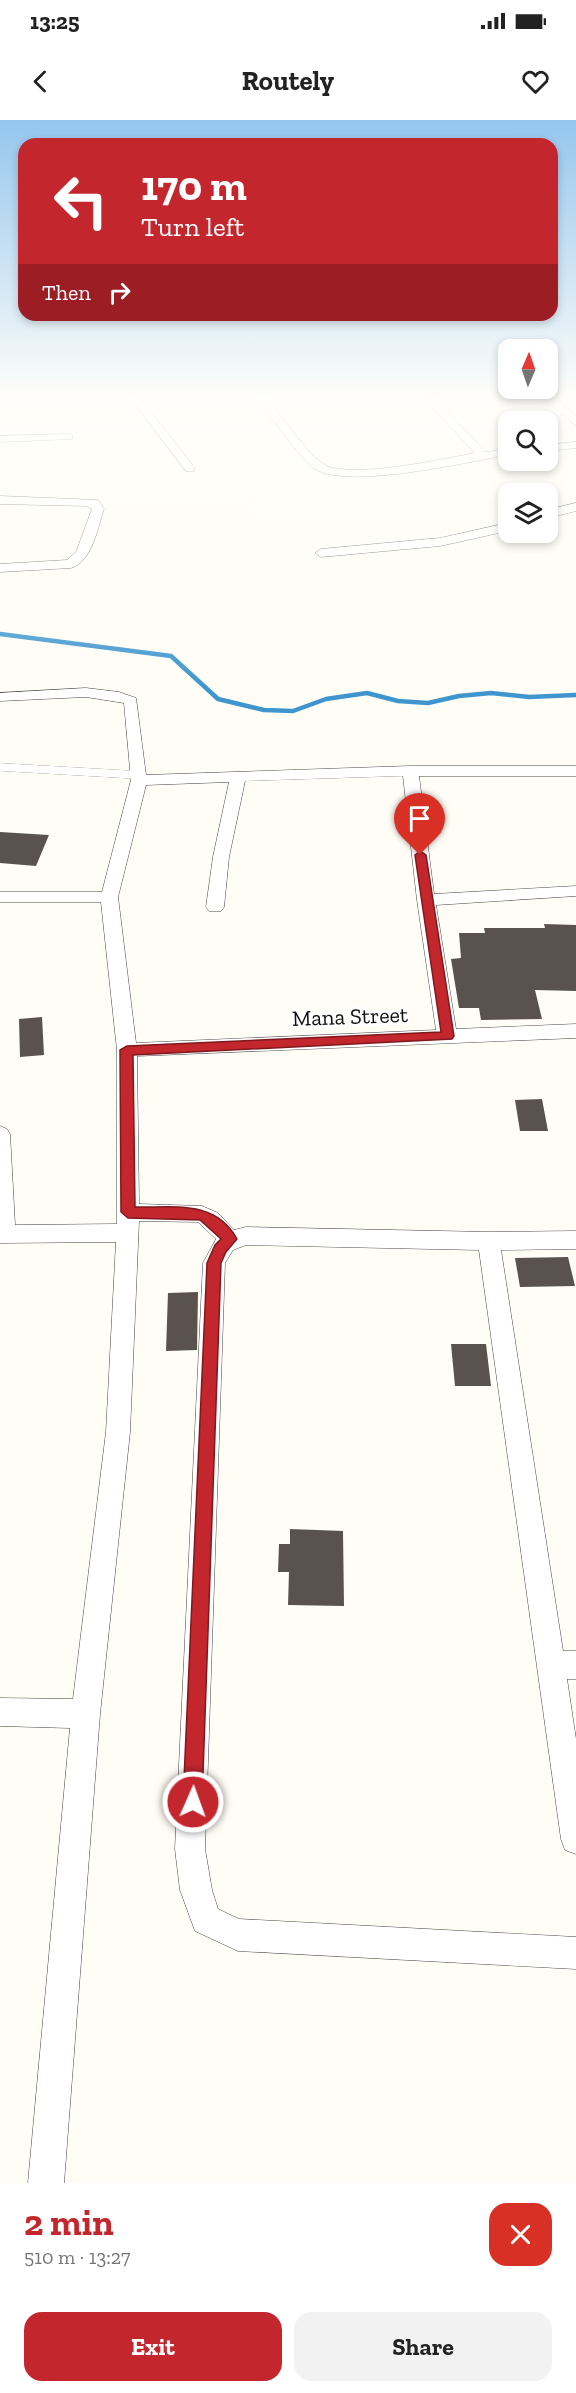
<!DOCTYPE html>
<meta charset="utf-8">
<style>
:root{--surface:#fff;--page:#f2f2f2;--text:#222;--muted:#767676;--accent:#c4262e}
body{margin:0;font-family:"Zilla Slab",serif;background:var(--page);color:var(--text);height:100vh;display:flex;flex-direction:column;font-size:22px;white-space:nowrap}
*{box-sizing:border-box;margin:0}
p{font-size:20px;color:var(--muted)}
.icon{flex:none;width:33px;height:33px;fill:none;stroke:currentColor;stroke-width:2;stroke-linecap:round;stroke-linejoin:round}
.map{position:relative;height:2063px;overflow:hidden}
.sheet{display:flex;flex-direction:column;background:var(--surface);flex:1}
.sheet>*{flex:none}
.guide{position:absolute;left:18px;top:18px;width:540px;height:183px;border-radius:18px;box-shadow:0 3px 9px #0003;background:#c4262e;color:#fff;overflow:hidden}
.needle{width:39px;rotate:2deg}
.buttons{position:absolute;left:498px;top:219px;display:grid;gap:12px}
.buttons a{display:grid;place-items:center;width:60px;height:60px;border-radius:12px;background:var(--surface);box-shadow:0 3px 9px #0003;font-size:30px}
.pin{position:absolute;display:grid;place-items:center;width:51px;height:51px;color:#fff;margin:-62px -26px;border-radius:50% 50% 50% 0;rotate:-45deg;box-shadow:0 0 6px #0007}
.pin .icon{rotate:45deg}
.me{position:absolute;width:66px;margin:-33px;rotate:2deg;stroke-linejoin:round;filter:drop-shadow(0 0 4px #0008)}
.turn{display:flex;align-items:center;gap:21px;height:126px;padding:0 24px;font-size:27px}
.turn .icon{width:78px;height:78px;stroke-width:2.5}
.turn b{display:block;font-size:42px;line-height:51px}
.then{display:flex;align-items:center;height:57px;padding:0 24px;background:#0003;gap:12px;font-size:22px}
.round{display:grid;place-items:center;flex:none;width:63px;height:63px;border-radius:18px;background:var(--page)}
.headline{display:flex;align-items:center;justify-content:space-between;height:102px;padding:0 24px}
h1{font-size:36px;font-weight:800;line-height:45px;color:var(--accent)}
.action{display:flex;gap:12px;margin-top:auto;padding:12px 24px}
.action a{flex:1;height:69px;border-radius:18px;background:var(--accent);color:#fff;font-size:24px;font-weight:800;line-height:69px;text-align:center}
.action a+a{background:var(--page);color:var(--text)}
.status{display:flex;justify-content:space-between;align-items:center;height:42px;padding:0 30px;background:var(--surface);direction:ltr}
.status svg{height:16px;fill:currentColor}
header{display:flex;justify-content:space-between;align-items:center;height:78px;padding:0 24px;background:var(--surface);font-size:27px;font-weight:800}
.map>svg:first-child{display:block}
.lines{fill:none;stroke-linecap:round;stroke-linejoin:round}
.stream{stroke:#3f96cf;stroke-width:4.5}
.building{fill:#5a524d}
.lane-casing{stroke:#444;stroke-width:8}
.street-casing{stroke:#444;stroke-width:1}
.lane{stroke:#fff;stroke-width:8}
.street{fill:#fff;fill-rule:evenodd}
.route{fill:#c4262e;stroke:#7f191e;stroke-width:1.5}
.labels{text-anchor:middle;stroke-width:6;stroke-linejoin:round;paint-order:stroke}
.street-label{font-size:22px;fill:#111;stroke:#fff}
</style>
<div class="status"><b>13:25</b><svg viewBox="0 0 49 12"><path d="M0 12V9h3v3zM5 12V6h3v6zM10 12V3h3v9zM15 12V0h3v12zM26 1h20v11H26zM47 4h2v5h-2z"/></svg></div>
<header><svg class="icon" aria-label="back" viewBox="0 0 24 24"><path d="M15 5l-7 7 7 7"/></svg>Routely<svg class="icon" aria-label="heart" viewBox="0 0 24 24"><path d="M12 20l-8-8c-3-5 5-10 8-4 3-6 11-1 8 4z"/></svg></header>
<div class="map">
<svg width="576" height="2063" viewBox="0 0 576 2063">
<rect width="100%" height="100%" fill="#fffdf5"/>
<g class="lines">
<path class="stream" d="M0,514L171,536L218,579L264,590L293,591L326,579L367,573L398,581L428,583L459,576L491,573L529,577L576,575"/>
</g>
<g class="building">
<path d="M0,712L49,715L36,746L0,743Z"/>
<path d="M544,804L576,805V871L535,870L542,899L481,900L479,888H459L451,839L461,838L459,813H485L484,808H545Z"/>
<path d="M42,897L44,935L20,937L19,899Z"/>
<path d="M542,979L548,1011H520L515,980Z"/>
<path d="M568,1137L575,1166L520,1167L515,1138Z"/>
<path d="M198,1172L197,1230L166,1231L168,1173Z"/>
<path d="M451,1224H486L491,1266H455Z"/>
<path d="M290,1409L343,1411L344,1486L288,1485L289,1452H278L279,1424H290Z"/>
</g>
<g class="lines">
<defs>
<path id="lane" d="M0,647L139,655"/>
<g id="street">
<path d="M131,279H141L194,347V351H186Z"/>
<path d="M258,279H268C281,295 308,335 325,345C351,359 444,339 475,333L424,279H435L486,332L508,329V335C467,342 351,369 317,350C301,341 270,295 258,279Z"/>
<path d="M544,279H555L576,296V305Z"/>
<path d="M68,314L72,315V319L0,322V316Z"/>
<path d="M576,322V328L548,331V325Z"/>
<path d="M0,376L98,380L104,389C98,407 92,442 71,448L0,452V444L67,440L76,432L92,389L87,386L0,384Z"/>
<path d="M576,383V391L548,398V390Z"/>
<path d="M508,403V411L440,426L321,437L315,433L321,429L440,418Z"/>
<path d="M86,568L119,572L136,578L146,655L410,646H576V656H419L434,774L576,766V776L436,785L456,909L576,904V918L137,936L139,1084L202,1086L218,1093L234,1110L246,1107L489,1112L576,1111V1129L501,1130L563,1531H576V1559H567L576,1619V1734L565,1730L561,1719L479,1130L246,1125L233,1130L225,1143L205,1729L212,1770L218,1789L239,1799L576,1817V1849L238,1831L195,1811L180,1770L175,1729L203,1143L216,1119L198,1102L139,1101L130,1312L100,1594L64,2063H28L70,1608L0,1606V1578L73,1579L106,1312L116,1122L0,1123V1006L7,1009L10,1014L15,1105L117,1104V930L101,782H0V772H102L131,660L124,583L86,577L0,581V573ZM403,656L417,780L436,910L136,923L118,777L146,665L229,662L213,737L206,787L209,791H221L224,787L229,737L245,661Z"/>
</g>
</defs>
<use href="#lane" class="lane-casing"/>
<use href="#street" class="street-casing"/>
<use href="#lane" class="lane"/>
<use href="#street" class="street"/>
</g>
<linearGradient id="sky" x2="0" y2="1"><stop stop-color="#95c6ee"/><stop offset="0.49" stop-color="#fffefa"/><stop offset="1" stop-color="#fffefa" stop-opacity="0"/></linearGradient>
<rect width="576" height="567" fill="url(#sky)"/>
<path class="route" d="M420,731L426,735L454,916L452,919L133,935L135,1087C173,1088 215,1079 237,1119L226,1132L221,1143L202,1682L199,1689L193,1692L186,1689L183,1682L207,1143L215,1125L221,1119L200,1100L128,1098L121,1092L120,930L127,926L441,912L415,735Z"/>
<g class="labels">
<g class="street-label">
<text transform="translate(350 896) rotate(-2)" y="8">Mana Street</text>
</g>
</g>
</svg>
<div class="buttons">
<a><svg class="needle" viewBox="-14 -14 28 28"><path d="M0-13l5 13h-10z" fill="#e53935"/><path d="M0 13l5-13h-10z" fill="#767676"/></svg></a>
<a><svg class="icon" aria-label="search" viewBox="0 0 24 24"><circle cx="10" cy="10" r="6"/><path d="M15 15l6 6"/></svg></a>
<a><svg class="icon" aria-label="layers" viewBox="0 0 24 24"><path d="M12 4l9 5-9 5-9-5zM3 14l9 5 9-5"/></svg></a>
</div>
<div class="pin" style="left:420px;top:735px;background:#d93025"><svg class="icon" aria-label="arrive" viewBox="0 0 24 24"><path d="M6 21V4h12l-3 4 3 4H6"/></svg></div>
<svg class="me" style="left:193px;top:1682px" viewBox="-20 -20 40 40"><circle r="17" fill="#c4262e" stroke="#fff" stroke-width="3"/><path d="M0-11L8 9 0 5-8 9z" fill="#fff"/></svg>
<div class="guide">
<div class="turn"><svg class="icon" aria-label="left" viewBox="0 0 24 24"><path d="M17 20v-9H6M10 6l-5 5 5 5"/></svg><div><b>170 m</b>Turn left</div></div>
<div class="then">Then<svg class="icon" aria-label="right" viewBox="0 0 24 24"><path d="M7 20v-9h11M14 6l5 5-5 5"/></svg></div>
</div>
</div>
<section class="sheet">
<div class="headline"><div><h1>2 min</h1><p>510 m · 13:27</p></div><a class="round" style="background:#d93025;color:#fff"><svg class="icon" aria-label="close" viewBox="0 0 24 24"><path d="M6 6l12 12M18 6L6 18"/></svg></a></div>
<div class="action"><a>Exit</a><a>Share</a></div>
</section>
